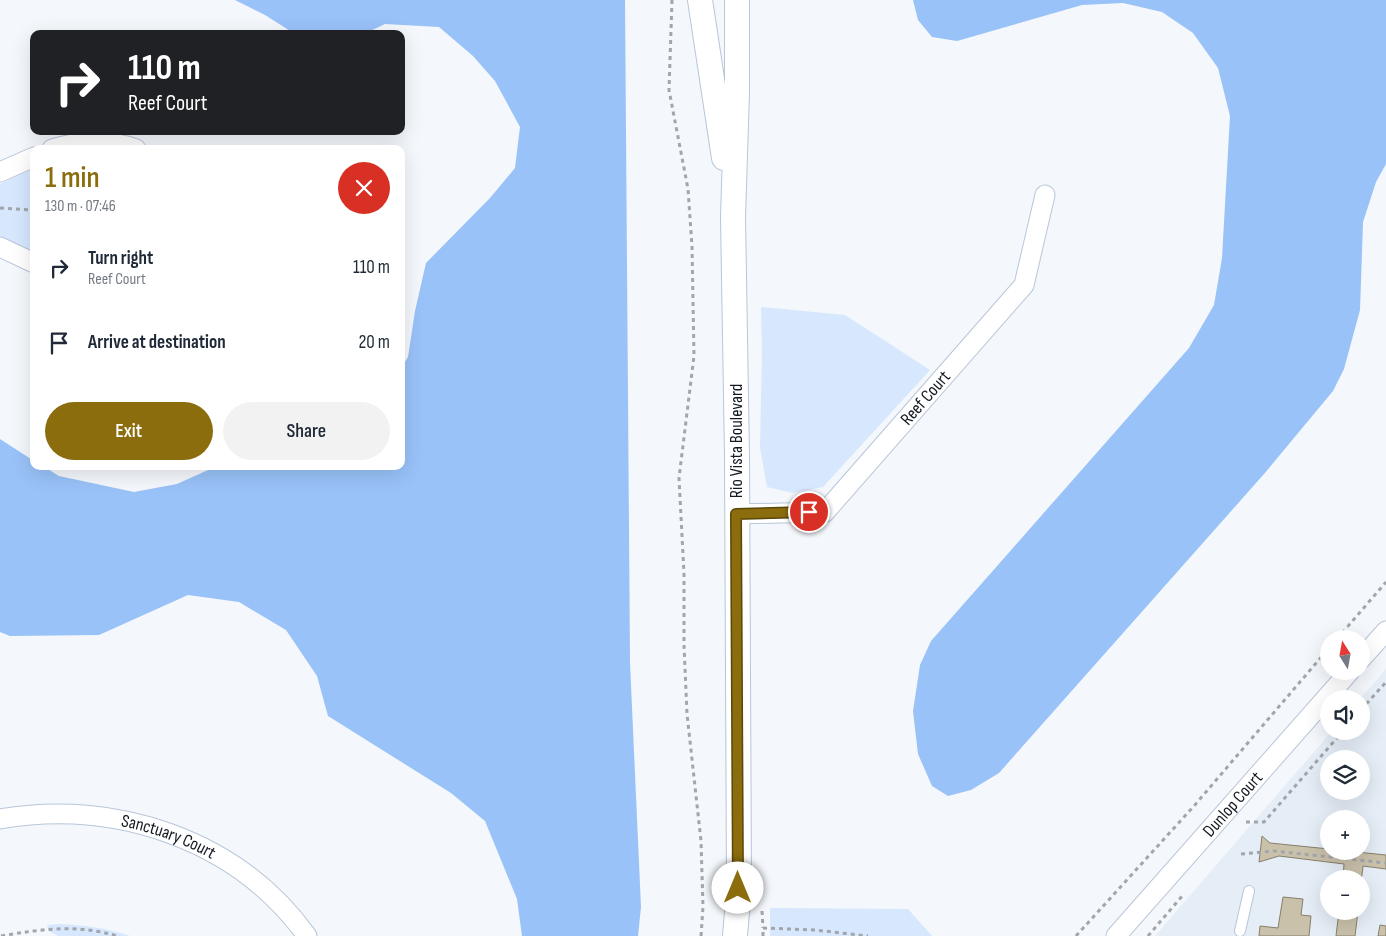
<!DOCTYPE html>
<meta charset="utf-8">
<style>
:root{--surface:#fff;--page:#f2f2f3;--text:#1f2937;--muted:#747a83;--accent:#8b6d0e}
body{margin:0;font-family:"Sofia Sans Condensed",sans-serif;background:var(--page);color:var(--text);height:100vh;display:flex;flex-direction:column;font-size:19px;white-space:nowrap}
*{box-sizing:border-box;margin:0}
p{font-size:16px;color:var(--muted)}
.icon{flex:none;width:28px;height:28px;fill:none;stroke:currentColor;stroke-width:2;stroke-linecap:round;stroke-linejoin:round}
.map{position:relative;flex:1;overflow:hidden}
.drawer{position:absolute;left:30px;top:145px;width:375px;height:325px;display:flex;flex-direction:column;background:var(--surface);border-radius:10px;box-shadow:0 5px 20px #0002}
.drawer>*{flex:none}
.hud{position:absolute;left:30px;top:30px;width:375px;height:105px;border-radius:10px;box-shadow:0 5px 20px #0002;background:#202124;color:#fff;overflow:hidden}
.needle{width:32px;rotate:349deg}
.buttons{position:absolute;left:1320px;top:630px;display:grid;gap:10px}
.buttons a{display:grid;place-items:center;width:50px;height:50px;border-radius:50%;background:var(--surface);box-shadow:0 5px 20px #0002;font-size:25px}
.pin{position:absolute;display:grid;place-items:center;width:42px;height:42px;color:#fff;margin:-21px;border:2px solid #fff;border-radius:50%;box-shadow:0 1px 5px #0007}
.me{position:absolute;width:55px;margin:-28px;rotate:0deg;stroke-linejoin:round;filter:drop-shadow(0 0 4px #0008)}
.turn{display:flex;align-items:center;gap:18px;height:105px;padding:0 15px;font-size:22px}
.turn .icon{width:65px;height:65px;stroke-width:2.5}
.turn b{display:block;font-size:35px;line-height:42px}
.round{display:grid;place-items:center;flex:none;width:52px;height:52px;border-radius:26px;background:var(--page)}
.overview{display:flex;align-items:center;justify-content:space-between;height:85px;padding:0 15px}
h1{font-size:30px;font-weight:600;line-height:38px;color:var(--accent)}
.action{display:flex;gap:10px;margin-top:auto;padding:10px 15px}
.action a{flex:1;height:58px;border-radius:30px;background:var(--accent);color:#fff;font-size:20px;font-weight:600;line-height:58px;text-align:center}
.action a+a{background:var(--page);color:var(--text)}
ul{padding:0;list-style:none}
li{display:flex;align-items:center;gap:15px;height:75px;padding:0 15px}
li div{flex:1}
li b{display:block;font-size:19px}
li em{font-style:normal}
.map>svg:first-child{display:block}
.built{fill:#e5edf7;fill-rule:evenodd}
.green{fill:#d6e7fe}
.water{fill:#99c2f8}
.building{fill:#cac1ab;stroke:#877f6b}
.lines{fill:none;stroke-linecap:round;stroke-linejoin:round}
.service-casing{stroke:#b8c6da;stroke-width:12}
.minor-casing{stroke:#b8c6da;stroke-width:21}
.tertiary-casing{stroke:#b8c6da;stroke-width:26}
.path{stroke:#a2a6ab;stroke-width:3;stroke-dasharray:4 4;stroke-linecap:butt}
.service{stroke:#fff;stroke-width:10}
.minor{stroke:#fff;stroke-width:19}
.tertiary{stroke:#fff;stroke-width:24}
.route-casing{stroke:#5a4709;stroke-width:12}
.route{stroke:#8b6d0e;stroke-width:9}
.labels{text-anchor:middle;stroke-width:5;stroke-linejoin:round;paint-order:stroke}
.street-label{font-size:18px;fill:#141920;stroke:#fff}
</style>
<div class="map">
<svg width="1386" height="936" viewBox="0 0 1386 936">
<rect width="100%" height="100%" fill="#f4f7fb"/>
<path class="built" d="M1386,669V936H1155L1332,731H1361L1360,699ZM1329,759H1361V791H1329ZM1329,819H1361V851H1329ZM1329,879H1361V911H1329Z"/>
<g class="green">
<path d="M34,168V252L0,236V184Z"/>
<path d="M761,307L845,315L930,370L823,487L793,493L767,487L760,448L762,353Z"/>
<path d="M770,908L908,909L932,936H770Z"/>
<path d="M59,924C84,925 107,928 130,936H58L49,931L47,925Z"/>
</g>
<g class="water">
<path d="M235,0H625L630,663L641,907L638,936H522L517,899L485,821L451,793L328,716L317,676L286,630L239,602L188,595L99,635L10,636L0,632V439L34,461V466H43L59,476L134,492L177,484L217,466H401V368L408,357L415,311L426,263L490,198L515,168L520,127L495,81L473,56L439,27L385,24L364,34H295L265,15Z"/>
<path d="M913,0H1386V164L1376,182L1363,222L1360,310L1344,369L1333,391L1264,474L999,773L971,790L948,796L932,786L918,754L913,711L920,665L931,641L1189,348L1214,305L1222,258L1230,116L1218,68L1193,33L1162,12L1123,3L1082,5L957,41L932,37L918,20Z"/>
</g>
<g class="building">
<path d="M1262,836L1270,843L1329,849V851H1347L1386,855V869L1363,866L1361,883V879H1343L1344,864L1279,856L1259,862Z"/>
<path d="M1283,897L1303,899L1301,915L1311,916L1309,936H1259L1260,926L1278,928Z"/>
<path d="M1339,911H1358L1355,936H1336Z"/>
<path d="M1380,925L1386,926V936H1378Z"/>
</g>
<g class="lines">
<defs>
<path id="service" d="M1240,931L1249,891"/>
<g id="minor">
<path d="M52,149C81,140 107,139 136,149"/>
<path d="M0,172L34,157"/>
<path d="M0,247L34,263"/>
<path id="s1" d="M736,514L825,512L1024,285L1045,195"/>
<path d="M1361,659L1386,631"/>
<path id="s2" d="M0,819C115,799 237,839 307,936"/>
<path id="s3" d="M1116,936L1350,671"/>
</g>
<g id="tertiary">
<path d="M700,0L724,158"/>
<path d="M735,936L739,888L737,456L733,217L737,92V0"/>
</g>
</defs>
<use href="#service" class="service-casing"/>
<use href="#minor" class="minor-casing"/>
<use href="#tertiary" class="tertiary-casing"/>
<g class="path">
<path d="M672,0L669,90L688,189L692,246L694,356L679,478L684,574V645L687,714L701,841L703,907L701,936"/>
<path d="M0,208L34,210"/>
<path d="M1337,639L1386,582"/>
<path d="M1361,710L1386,682"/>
<path d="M1246,822H1264L1343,731"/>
<path d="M1241,854L1274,851L1386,863"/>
<path d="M762,911L763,928"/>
<path d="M1,936C42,929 77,924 117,936"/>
<path d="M763,936V928L815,930L868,936"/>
<path d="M1076,936L1194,806L1329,648"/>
<path d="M1148,936L1183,895"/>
</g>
<use href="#service" class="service"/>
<use href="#minor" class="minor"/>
<use href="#tertiary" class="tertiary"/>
</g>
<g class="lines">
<defs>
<path id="route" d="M738,888L736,514L809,512"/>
</defs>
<use href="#route" class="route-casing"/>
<use href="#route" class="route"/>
</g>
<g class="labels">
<g class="street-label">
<text dy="6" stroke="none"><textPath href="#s1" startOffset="241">Reef Court</textPath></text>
<text transform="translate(736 441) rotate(-90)" y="6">Rio Vista Boulevard</text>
<text dy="6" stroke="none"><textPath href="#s3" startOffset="176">Dunlop Court</textPath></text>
<text dy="6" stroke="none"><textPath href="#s2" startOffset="172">Sanctuary Court</textPath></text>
</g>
</g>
</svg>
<div class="buttons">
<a><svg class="needle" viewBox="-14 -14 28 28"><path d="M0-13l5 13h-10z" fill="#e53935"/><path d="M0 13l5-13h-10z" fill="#747a83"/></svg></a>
<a><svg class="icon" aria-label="sound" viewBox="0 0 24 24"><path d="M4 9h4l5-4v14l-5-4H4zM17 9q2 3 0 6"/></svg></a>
<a><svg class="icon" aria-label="layers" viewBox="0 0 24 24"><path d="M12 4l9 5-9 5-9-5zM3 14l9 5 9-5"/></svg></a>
<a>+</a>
<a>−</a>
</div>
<div class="pin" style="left:809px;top:512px;background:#d93025"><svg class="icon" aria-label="arrive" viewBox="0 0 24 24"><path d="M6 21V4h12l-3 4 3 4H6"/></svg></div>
<svg class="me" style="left:738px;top:888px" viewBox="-20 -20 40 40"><circle r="19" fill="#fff"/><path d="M0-13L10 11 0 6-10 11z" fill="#8b6d0e"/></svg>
<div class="hud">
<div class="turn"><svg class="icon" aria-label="right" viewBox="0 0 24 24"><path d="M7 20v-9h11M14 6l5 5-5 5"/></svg><div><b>110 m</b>Reef Court</div></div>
</div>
<section class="drawer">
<div class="overview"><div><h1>1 min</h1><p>130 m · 07:46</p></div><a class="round" style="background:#d93025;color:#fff"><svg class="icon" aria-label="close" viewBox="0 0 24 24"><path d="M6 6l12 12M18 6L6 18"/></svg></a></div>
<ul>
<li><svg class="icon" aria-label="right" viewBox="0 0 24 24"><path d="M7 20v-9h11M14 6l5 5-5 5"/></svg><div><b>Turn right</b><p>Reef Court</p></div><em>110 m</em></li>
<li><svg class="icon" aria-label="arrive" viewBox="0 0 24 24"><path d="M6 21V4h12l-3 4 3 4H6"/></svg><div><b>Arrive at destination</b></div><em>20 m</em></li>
</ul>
<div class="action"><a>Exit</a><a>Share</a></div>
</section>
</div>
